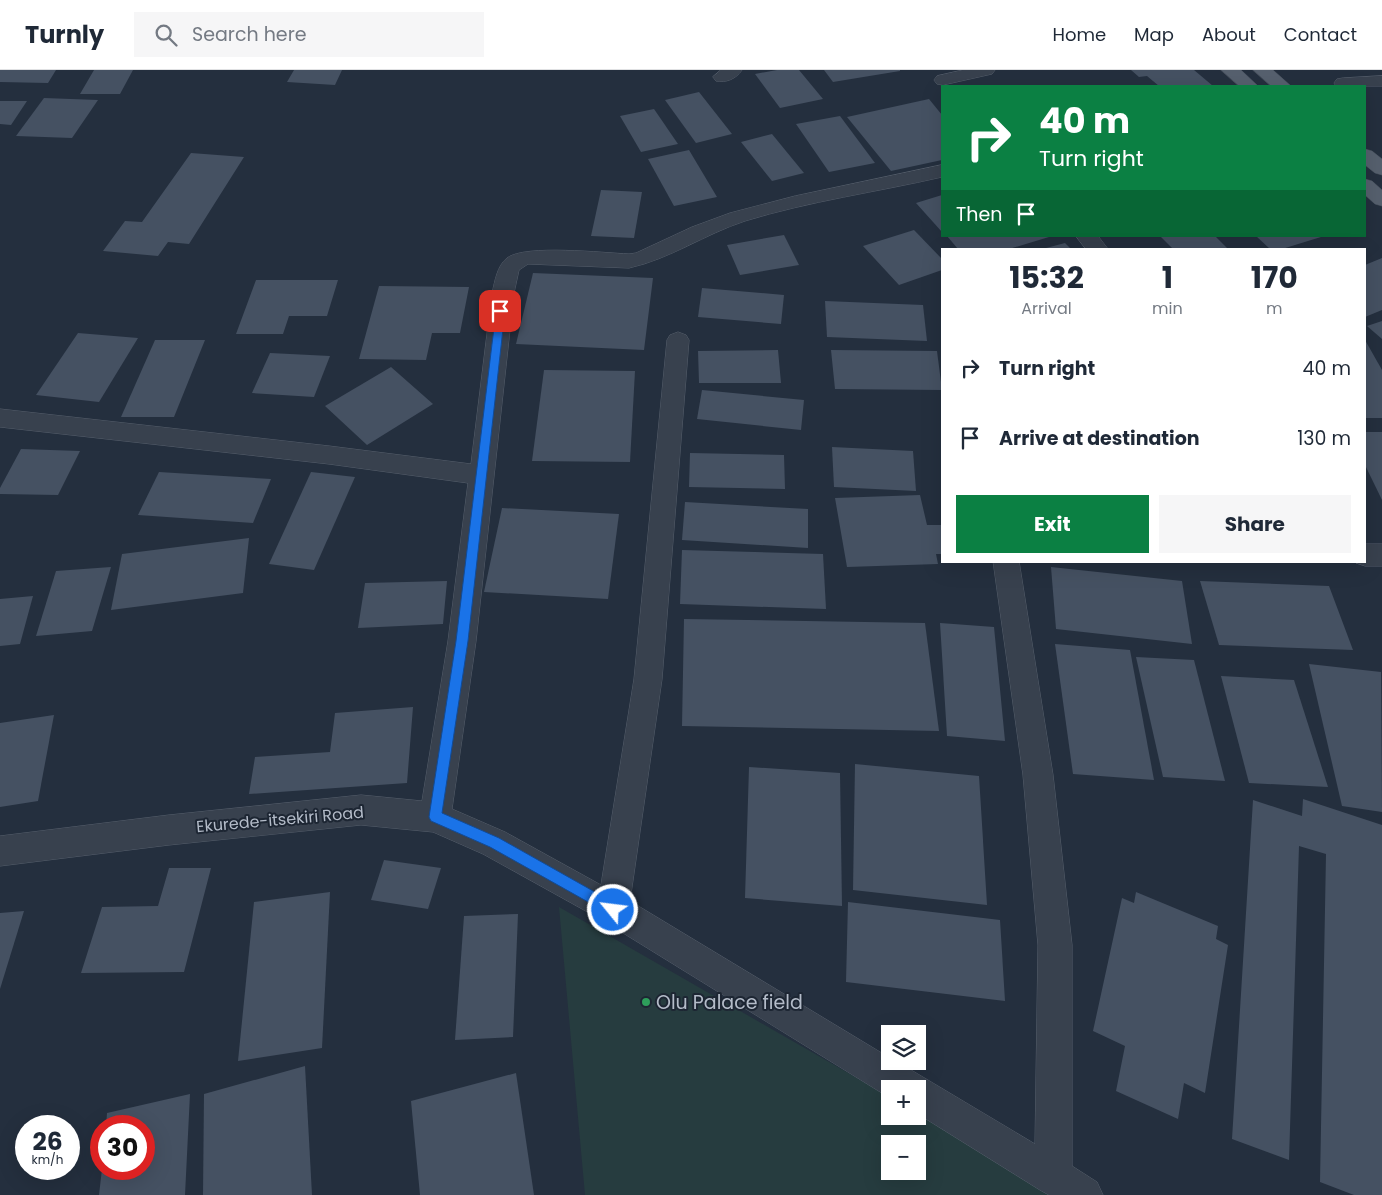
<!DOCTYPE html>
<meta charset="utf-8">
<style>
:root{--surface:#fff;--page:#f6f6f7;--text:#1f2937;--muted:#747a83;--line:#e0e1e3;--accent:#0b8043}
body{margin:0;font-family:Poppins,sans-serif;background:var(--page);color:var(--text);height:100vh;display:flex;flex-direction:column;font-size:19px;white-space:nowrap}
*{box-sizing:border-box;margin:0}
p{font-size:16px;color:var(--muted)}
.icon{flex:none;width:28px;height:28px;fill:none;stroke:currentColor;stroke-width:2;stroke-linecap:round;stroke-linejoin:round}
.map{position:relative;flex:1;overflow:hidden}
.side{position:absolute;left:941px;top:178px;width:425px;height:315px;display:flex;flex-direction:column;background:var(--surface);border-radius:0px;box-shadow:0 5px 20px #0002}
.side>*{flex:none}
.guide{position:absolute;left:941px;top:15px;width:425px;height:152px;border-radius:0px;box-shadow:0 5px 20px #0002;background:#0b8043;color:#fff;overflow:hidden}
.tools{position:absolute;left:881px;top:955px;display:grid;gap:10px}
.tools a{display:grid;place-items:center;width:45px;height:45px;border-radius:0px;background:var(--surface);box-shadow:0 5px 20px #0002;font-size:25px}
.speed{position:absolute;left:15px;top:1045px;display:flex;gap:10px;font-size:25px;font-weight:700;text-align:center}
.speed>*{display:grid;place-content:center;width:65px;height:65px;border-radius:50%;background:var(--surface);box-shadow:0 5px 20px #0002;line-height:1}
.speed small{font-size:12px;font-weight:400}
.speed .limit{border:8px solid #d22;background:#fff;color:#111}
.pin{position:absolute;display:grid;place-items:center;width:42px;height:42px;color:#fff;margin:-21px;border-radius:10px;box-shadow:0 2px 8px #0006}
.me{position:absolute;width:55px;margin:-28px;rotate:299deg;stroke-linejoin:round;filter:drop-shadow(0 0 4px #0008)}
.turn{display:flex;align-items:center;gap:18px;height:105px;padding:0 15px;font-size:22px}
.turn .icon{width:65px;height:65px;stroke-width:2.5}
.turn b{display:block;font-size:35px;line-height:42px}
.then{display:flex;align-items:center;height:48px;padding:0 15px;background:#0003;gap:10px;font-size:19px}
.eta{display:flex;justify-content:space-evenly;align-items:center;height:85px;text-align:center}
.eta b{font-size:30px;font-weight:700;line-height:35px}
.button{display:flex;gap:10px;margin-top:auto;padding:10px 15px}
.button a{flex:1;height:58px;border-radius:0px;background:var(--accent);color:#fff;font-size:20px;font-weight:700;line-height:58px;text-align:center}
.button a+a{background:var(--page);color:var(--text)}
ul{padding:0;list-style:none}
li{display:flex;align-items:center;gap:15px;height:70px;padding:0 15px}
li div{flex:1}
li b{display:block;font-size:19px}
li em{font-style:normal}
header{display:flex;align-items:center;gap:30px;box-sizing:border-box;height:70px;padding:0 25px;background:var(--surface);border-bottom:1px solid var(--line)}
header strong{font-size:24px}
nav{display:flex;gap:28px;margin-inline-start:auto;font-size:18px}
.search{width:350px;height:45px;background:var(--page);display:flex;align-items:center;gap:12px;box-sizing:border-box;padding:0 18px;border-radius:0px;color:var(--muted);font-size:19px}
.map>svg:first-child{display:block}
.green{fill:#263c3f;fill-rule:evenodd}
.building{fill:#455162}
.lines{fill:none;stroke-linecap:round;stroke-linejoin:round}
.minor-casing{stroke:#565f6c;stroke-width:1}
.major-casing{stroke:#414a57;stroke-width:1}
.minor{fill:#38414e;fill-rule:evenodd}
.major{fill:#56606e;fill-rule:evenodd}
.route{fill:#1a73e8;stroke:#114b97}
.leisure-dot{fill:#2e9e5b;stroke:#1d2633;stroke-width:2}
.labels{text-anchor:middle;stroke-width:4;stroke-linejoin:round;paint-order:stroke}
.street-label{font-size:16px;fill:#b4bcc9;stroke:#1d2633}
.near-poi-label{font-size:19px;fill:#b4bcc9;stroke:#1d2633;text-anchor:start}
</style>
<header>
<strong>Turnly</strong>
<div class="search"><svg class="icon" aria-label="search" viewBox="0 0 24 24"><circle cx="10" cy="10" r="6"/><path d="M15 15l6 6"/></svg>Search here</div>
<nav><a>Home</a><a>Map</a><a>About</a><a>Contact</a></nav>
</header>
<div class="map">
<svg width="1382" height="1125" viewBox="0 0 1382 1125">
<rect width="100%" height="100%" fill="#242f3e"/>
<path class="green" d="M559,837L890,1027V1046H918V1043L1060,1125H585ZM890,1074H918V1101H890Z"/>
<g class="building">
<path d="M0,0H56L48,13L0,12Z"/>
<path d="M94,0H133L120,24H80Z"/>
<path d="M294,0H342L335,15L287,12Z"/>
<path d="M777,0H799L823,29L780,38L755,4Z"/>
<path d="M824,0H900V1L833,12Z"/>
<path d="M1131,0H1194L1213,16H1159L1147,6L1139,7Z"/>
<path d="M699,22L732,64L696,73L665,30Z"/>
<path d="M44,28L98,30L72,68L16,66Z"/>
<path d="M929,29L942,45V90L891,101L847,47Z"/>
<path d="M0,31H27L11,55L0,54Z"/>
<path d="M654,39L678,74L641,82L620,46Z"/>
<path d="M840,46L875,93L829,102L796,54Z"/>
<path d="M772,64L804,103L772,111L741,72Z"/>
<path d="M689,80L717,127L674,136L648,89Z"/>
<path d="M191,83L244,87L189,174L168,172L158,186L103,181L125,151L142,152Z"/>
<path d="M601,120L642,122L634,168L591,166Z"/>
<path d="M942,125V162L916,133Z"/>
<path d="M914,160L942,189V200L899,215L863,176Z"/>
<path d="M784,165L799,195L740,205L727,175Z"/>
<path d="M947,166H1049V167L1009,179H958Z"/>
<path d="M1160,166H1215L1228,179H1173Z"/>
<path d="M1256,166H1321V167L1282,179H1270Z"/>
<path d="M1065,173L1071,179H1046V178Z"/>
<path d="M1382,188V240L1365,247V195Z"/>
<path d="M533,203L653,208L644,280L516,274Z"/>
<path d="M256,210H338L327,246H289L283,264H236Z"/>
<path d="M379,216L469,217L460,263H432L426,290L359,289Z"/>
<path d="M702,218L784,225L781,254L698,247Z"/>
<path d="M825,231L923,235L927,271L827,267Z"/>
<path d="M1382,251V269L1367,256Z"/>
<path d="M78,263L138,268L99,332L36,325Z"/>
<path d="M155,270H205L174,347H121Z"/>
<path d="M1365,270L1382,300V348H1365Z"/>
<path d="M778,280L781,313H699L698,281Z"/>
<path d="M831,280L937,281L942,320L835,319Z"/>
<path d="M270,283L330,286L314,327L252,323Z"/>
<path d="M391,297L433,334L367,375L325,336Z"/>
<path d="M544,300L635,301L630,392L532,391Z"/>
<path d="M702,320L804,330L801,360L697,349Z"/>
<path d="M1365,362H1382V430L1365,395Z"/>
<path d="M832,377L913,381L916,421L834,417Z"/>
<path d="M21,379L80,381L58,425L0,424V418Z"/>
<path d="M690,383L784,385L785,419L689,417Z"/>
<path d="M159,402L271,409L253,453L138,445Z"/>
<path d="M311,402L355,407L314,500L269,494Z"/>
<path d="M920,425L927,455H942V484H936L938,494L847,497L835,428Z"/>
<path d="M685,432L808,439V478L682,470Z"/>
<path d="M502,438L619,444L608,529L484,522Z"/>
<path d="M249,468L243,523L111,540L122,484Z"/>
<path d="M682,480L823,484L826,539L680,534Z"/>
<path d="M111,497L92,561L36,566L56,501Z"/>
<path d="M1051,497L1182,511L1192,574L1056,559Z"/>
<path d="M447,511L443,554L358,558L365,513Z"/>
<path d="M1200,511L1329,516L1353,580L1219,575Z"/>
<path d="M33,526L20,574L0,576V529Z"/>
<path d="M684,549L925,553L939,661L682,656Z"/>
<path d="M940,553L994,557L1005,671L947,666Z"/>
<path d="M1055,574L1130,580L1154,710L1073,704Z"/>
<path d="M1136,587L1194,590L1225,711L1163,707Z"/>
<path d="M1309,594L1381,602L1382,742L1342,736Z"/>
<path d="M1221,606L1294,610L1328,717L1249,713Z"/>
<path d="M413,637L407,713L249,724L255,687L330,682L335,643Z"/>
<path d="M54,645L38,731L0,737V653Z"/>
<path d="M855,694L979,706L987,835L853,820Z"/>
<path d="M749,697L840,703L842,836L745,828Z"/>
<path d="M1303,729L1382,755V1125H1354L1320,1112L1326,784L1299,776L1289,1090L1232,1069L1253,730L1302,746Z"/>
<path d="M384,790L441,798L428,839L371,830Z"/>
<path d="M169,798H211L184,902L81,903L102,837L158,836Z"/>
<path d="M330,822L322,978L238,991L254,832Z"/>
<path d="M1136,822L1218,856L1216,869L1228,875L1205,1023L1184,1013L1178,1049L1116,1021L1125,976L1093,961L1122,828L1134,833Z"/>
<path d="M848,832L1000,850L1005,931L846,912Z"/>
<path d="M24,841L0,919V843Z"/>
<path d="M518,844L513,967L455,970L464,846Z"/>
<path d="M305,996L312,1125H203L204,1024Z"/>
<path d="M516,1003L534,1125H420L411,1031Z"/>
<path d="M190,1024L185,1125H99L102,1099H144V1056H106L107,1043Z"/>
</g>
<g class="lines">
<defs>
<g id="minor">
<path d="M721,0H742C736,9 726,13 716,11L713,7Z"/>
<path d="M963,0H995L992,4L943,15L937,14L934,10L937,6Z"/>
<path d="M1382,6V16H1336L1334,13L1337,9L1343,8Z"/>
<path d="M942,95V107C877,122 810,131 745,151C705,164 670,189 629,198L528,194L519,200L514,223L476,571L452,739L505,762L601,815L634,609L667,270L670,265L678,262L686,265L689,270L662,609L630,831L890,988V991H896L1035,1074L1038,875L1023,705L993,491H1019L1053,705L1072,875V1096L1097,1112L1103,1125H1049L1040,1120L918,1044V1019H890V1028L602,850L483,784L433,762L361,755L169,775L0,796V766L169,745L361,725L422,731L448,571L468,413L329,394L0,357V339L329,376L471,394L492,223C495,211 497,196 507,188C525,174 604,183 629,184L636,183L692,157L730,143L795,126Z"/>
<path d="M1076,166H1098L1108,179H1086Z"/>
<path d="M1365,474H1382V496H1365L1356,493L1365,491Z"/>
</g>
<g id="major">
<path d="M1221,0H1241L1258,16H1239Z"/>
<path d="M1253,0H1273L1291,16H1271Z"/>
<path d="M1365,79L1372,81L1382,89V105L1375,103L1365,95Z"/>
<path d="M1365,109L1372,111L1382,120V136L1375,134L1365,125Z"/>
</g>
</defs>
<use href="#minor" class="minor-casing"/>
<use href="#major" class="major-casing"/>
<use href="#minor" class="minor"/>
<use href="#major" class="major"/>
</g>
<path class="route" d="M500,238L505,241L468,571L442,743L499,768L618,835L620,840L618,844L613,846L490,777L431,751L429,747L456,571L496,241Z"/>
<circle class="leisure-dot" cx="646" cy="932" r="5"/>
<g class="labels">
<g class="street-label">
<text transform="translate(280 749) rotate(-5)" y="6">Ekurede-itsekiri Road</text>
</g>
<g class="near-poi-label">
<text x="656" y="939">Olu Palace field</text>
</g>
</g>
</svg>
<div class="tools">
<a><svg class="icon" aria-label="layers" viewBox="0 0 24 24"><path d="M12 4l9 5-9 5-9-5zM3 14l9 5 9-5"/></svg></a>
<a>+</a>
<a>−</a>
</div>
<div class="speed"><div>26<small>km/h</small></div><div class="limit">30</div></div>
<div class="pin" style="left:500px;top:241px;background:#d93025"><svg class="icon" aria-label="arrive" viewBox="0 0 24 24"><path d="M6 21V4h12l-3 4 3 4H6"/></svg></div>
<svg class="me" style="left:613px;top:840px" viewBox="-20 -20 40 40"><circle r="17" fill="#1a73e8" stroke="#fff" stroke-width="3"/><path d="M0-11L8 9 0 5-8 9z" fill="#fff"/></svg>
<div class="guide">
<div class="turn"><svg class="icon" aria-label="right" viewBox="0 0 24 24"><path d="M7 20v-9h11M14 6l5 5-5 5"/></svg><div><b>40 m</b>Turn right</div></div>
<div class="then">Then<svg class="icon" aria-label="arrive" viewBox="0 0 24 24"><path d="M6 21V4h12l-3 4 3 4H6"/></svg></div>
</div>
<section class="side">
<div class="eta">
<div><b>15:32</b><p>Arrival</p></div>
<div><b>1</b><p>min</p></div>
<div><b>170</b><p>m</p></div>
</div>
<ul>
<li><svg class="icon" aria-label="right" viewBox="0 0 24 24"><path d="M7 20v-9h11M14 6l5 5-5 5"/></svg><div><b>Turn right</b></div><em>40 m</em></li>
<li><svg class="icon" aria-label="arrive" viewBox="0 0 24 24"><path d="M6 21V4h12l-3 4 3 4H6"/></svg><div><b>Arrive at destination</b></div><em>130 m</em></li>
</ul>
<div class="button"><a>Exit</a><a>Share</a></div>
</section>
</div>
